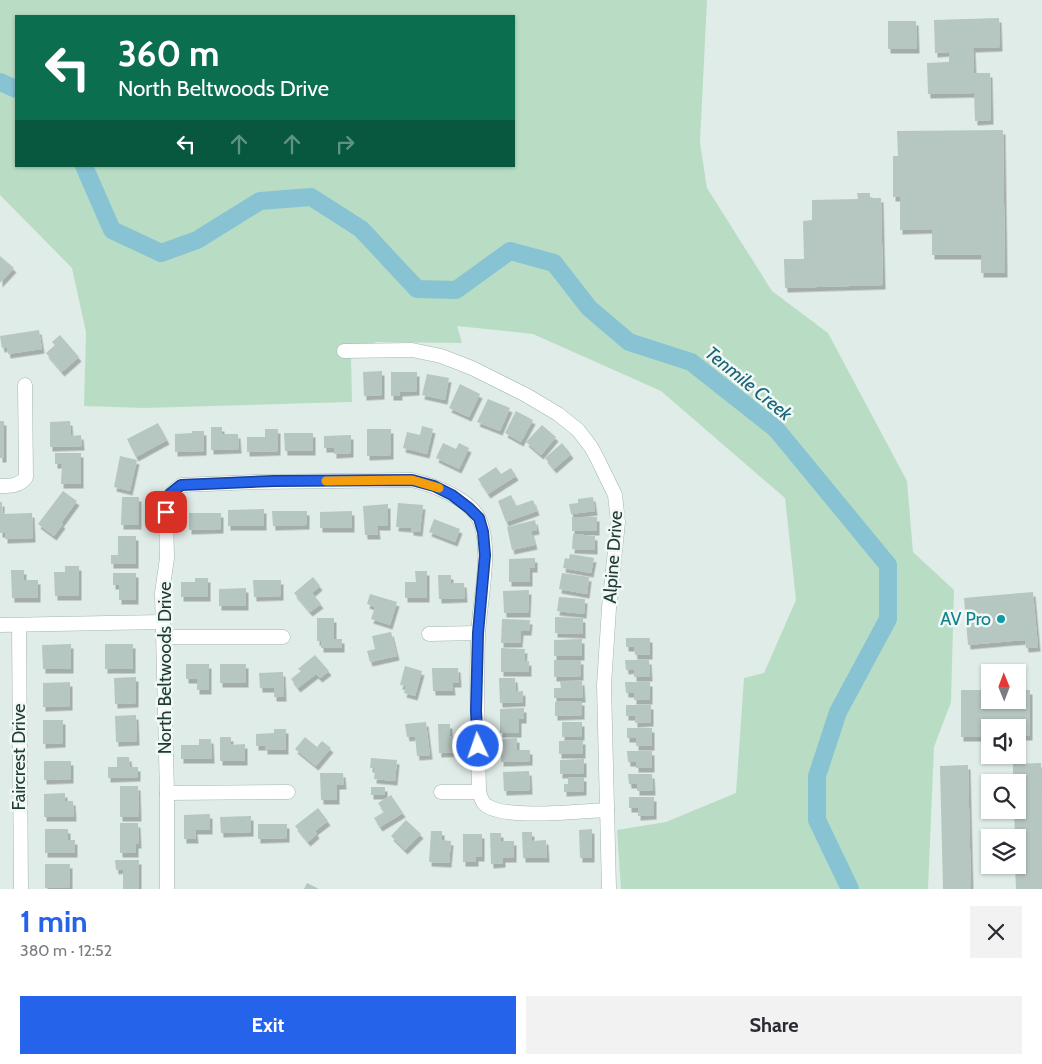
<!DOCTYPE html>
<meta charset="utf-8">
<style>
:root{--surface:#fff;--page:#f2f2f3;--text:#2b2b33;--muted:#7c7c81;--accent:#2563eb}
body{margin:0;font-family:Cabin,sans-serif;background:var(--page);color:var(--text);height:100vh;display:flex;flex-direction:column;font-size:19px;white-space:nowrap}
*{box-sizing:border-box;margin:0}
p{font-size:16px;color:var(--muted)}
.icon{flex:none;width:28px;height:28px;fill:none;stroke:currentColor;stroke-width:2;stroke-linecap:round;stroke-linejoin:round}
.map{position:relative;height:889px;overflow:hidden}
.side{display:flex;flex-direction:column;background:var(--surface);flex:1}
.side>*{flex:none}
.guide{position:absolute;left:15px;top:15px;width:500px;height:152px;border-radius:0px;box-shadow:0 1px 4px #0004;background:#0b6e4f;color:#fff;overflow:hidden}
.needle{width:32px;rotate:359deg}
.controls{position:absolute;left:981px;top:664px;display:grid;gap:10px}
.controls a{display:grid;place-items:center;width:45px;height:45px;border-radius:0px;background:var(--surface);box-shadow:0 1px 4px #0004;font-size:25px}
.pin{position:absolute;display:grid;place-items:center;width:42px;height:42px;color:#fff;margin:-21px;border-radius:10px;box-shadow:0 2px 8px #0006}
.me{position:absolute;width:55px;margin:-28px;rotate:357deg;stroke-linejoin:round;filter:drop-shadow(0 0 4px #0008)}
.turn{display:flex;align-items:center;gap:18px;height:105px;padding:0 20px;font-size:22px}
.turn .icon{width:65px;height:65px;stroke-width:2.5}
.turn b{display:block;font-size:35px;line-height:42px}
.lanes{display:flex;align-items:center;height:48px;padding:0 20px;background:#0003;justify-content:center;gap:25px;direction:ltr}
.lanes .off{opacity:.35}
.round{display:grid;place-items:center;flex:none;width:52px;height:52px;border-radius:0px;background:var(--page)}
.summary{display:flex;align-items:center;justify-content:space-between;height:85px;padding:0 20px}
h1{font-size:30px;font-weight:700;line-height:38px;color:var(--accent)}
.primary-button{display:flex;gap:10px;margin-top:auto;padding:10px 20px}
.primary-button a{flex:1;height:58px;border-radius:0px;background:var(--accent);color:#fff;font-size:20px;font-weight:700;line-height:58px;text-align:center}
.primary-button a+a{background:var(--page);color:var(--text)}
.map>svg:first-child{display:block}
.green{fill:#b9ddc4;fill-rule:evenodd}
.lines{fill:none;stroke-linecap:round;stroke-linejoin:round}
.river{stroke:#87c3d2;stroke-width:18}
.building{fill:#b6c6c0;filter:url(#shadow)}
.minor-casing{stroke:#a3b4ae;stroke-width:15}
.minor{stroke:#fff;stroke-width:14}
.route-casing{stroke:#184099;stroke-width:12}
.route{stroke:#2563eb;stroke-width:9}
.slow{stroke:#f59e0b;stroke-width:9}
.culture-dot{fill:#0f9aa8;stroke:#f1f8f5;stroke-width:2}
.labels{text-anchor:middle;stroke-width:5;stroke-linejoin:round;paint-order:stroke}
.street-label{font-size:18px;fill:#213c36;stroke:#f1f8f5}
.culture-label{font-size:18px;fill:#0d838f;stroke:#f1f8f5;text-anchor:end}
.water-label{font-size:19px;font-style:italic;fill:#1a6579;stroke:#f1f8f5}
</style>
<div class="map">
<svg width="1042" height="889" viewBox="0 0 1042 889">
<defs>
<filter id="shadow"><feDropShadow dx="2.5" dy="4.5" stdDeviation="0" flood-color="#0004"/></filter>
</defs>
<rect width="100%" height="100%" fill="#e0ece7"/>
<path class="green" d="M0,0H707L700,143L707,188L772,291L828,333L907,481L913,552L954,590L951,702L934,747L928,889H621L617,830L666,822L736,793L744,678L764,673L796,600L785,498L661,391L533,334L457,326L462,343L375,342V357L351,358L352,402L144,408L84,406L86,332L72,268L0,195ZM16,16H514V166H16Z"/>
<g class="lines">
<g class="river">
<path d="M0,82L16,89"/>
<path d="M84,166L112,230L161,253L197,240L260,201L311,197L361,229L417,289L456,290L510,251L554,263L589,308L629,342L691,362L776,429L888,565V619L838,712L817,776V820L850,889"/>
</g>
</g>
<g class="building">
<path d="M999,18L1000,47L973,48L974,73H990L991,120L975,121L974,93L928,94L927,63L949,62V52L935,53L934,20Z"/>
<path d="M888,21H916L917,49H888Z"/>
<path d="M1003,130L1005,273H981V255H932V229L900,230V197H893V156H898L897,131Z"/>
<path d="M857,193H870V198H881L883,285L785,288L784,259H804L803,221L812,220V200L858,199Z"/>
<path d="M0,256L14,268L0,283Z"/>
<path d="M39,330L42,349L8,354L7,347L2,348L0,336Z"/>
<path d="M60,335L79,357L62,372L46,353L55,345L52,342Z"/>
<path d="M382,371V395L364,396L363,372Z"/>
<path d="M391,372H417V391L400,392V396H391Z"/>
<path d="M427,374L449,378L445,400L422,395Z"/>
<path d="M460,384L480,394L469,417L449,408Z"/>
<path d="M488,399L510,408L500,431L477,422Z"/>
<path d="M516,411L533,420L521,442L505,433Z"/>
<rect x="0" y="421" width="4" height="37"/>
<path d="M70,421L71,436L81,435L82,446L50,447V422Z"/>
<path d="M158,423L167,440L136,457L127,439Z"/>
<path d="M542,425L556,437L541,455L526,442Z"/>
<path d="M422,426L433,429L427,454L403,448L407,432L420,435Z"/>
<path d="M211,427H222V434H238L239,449L211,450Z"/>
<path d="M265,429H278V451L247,452V437H265Z"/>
<path d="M367,429H391V455L367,456Z"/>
<path d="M192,431H204V451L175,452V434L192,433Z"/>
<path d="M284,433H313V451H285Z"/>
<path d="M351,435V453L334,454V448H324V436Z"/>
<path d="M443,443L456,449L459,443L469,448L459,469L436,458Z"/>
<path d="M562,443L571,454L554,469L545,458Z"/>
<path d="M55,453H81V484H61L62,464H55Z"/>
<path d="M120,456L137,460L130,491L114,487Z"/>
<path d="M496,467L501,474L511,468L516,476L488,494L478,479Z"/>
<path d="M63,491L77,501L61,523L63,524L54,536L38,524Z"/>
<path d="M511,495L516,506L533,500L537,511L506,522L498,501Z"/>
<path d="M122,497H139V525H121Z"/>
<path d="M593,497L595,511L571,514L569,504L578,503V499Z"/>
<path d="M0,502H2V514L32,513L33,538L5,539V533H0Z"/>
<path d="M398,503L423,505L420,532L411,531V528L396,527Z"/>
<path d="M388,504V526H377L378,535H365L363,506Z"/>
<path d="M264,509V526H228V510Z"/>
<path d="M272,511H307V525L273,526Z"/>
<path d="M352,511V528H320V512Z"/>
<path d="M189,513H221V529L189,530Z"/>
<rect x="572" y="517" width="25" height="14"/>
<path d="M434,519L460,529L455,542L429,532Z"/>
<path d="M535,520L537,530L531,531L535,545L512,550L507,527Z"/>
<path d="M573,534L595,536V550L572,549Z"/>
<path d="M118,536H136V564H111V555H118Z"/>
<path d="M570,554L594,558L591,573L563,568L565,558L569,559Z"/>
<path d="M535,558V568H530V582H509V559Z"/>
<path d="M65,566H79V596H55L54,572H65Z"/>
<path d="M11,570H24V580H38V598H12Z"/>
<path d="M415,571H427V598H405V582H416Z"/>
<path d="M113,573H136V600H119V585H113Z"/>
<path d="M562,573L589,577L587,594L559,589Z"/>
<path d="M438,575H451V583H464L465,598L439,599Z"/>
<path d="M313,577L320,586L312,593L321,604L310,612L294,593Z"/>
<path d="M195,578H208V597H181V582H195Z"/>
<path d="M253,580H281V596L254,597Z"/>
<path d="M246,588V606H219V589Z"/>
<path d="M529,590L528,613H504L503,591Z"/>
<path d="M1033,592L1038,647L1026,648L1025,640L968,645L964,598Z"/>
<path d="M370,594L397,602L390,625L371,619L375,607L367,604Z"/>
<path d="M559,597L585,599L584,614L557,611Z"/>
<path d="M555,617L583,618V634L555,633Z"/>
<path d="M317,618H334V639H342V648H321V641H317Z"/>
<path d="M502,619L530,620L529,631H521L520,643H501Z"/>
<path d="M391,632L397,656L370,662L367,651L375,649L372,636Z"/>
<path d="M626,638H650V655H635L634,647H626Z"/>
<path d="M582,639V656H554V640Z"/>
<path d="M71,644V669H43L42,645Z"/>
<rect x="105" y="644" width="28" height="25"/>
<path d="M501,648L525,649L524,662L529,661V672H501Z"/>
<path d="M315,655L329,671L320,678L316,674L298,688L291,679L301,671L298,669Z"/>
<path d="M554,660H581V676L554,677Z"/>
<path d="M625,660H649L650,677H634V669L626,670Z"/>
<path d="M186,664H209V690H197V679H186Z"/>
<rect x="220" y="664" width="26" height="19"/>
<path d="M405,666L422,671L415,696L404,693L406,686L400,685Z"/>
<path d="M432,668H458L459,683H452L453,691H433Z"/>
<path d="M283,672L284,697H274V688H260L259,673Z"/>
<path d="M136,677V703L115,704L114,678Z"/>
<path d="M499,678H515L516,692L523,691V702L500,703Z"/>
<path d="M560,681H582L583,698H554V688H561Z"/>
<path d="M70,682V706L43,707V683Z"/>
<path d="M625,682H650V700H634V693H626Z"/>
<path d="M961,690H990V700H1018V690H1030V736H1018V728H990V737H961Z"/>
<path d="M582,701V715L555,716V702Z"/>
<path d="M626,705H651V722L635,723V716H626Z"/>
<path d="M524,708V719H519V733H500V709Z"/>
<path d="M136,715L137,741L116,742L115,716Z"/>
<path d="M43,720H63V743L43,744Z"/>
<path d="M426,722L430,755L417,756L415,736L407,737L405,724Z"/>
<path d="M562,722H582V736L562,737Z"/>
<path d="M438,724H450V736H462V752L439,753Z"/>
<path d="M627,728H652V746H636V738H627Z"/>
<path d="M274,729H286V750H265V746H256V734L274,733Z"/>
<path d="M220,737H231V745L245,744V761H220Z"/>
<path d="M305,737L317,747L322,741L331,748L316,766L295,749Z"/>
<path d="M517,738V750H530V761L501,762V739Z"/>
<path d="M199,739H211L212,759H181V745H199Z"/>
<path d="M583,740V754H559V741Z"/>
<path d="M627,751H652V768H636V762H628Z"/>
<path d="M117,757H129L130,767H138V777L108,778V767H117Z"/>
<path d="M371,758L397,760L395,781L374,779L375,768H370Z"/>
<path d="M584,759V773L560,774V760Z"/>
<path d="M44,761H71V779L44,780Z"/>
<path d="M1041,763L1042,889H1016L1015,865H1018V838H1015L1014,810H1018V782H1013V764Z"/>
<path d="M968,765L971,889H943L940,766Z"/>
<path d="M529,771L530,790L504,791L503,772Z"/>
<path d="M320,773H343L344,785H337V800H321Z"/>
<path d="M628,774H652L653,791H637V784H629Z"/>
<path d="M568,777H584V791L564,792V784H568Z"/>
<path d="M120,786H138L139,817H120Z"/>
<rect x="371" y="787" width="14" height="8"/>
<path d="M65,793V801H73L74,817H44V794Z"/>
<path d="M391,795L403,813L380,827L374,818L384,812L378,803Z"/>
<path d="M629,797H654V815L638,816V808H629Z"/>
<path d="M318,808L328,821L315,831L317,834L308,842L295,826Z"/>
<path d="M210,814V830H195L196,839H184V815Z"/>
<path d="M251,816V832L221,833L220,817Z"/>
<path d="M406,820L421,834L405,850L391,836Z"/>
<path d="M120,823H138L139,844H136V853H120Z"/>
<path d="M258,824H287V838L258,839Z"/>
<path d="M45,829H68V840H75V853H45Z"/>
<path d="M592,829V858H580L579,830Z"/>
<path d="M431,831H442V840L451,841L449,863L429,862Z"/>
<path d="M522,832H532V841L546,840L547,858H523Z"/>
<path d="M490,833H501V841H514V858H503V863L491,864Z"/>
<path d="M463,834H482V857H476V862H463Z"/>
<path d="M115,860H139V889H123V869L116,870Z"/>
<path d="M45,864H70V887L45,888Z"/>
<path d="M307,883L319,889H304Z"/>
</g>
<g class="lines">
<defs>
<g id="minor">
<path d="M344,351L412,350L441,356L472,368L526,395L558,414L578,430L591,447L597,458L615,495L618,522L609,608L604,685L609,889"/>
<path d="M0,486C10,486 20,486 26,477L25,385"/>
<path d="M0,625L163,622"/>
<path d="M19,625L21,889"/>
<path d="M429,634L478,633"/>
<path d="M164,637H283"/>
<path d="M441,792H479"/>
<path d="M167,793L288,792"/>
<path d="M167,889V793L162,593L167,558L166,512L171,494L181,485L256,482L412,480C433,485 469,498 479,519C493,549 479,603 478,636C476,688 478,740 479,792C481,798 482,804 489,807C511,819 580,811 607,810"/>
</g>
</defs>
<use href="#minor" class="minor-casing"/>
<use href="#minor" class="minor"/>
</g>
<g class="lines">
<defs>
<path id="route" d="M166,512L170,494L181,485L274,481L412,480L434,486L452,495L469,508L479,518L483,532L485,555L478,633L476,711L478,746"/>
</defs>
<use href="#route" class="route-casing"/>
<use href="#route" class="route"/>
<path class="slow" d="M326,481L412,480L439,488"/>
</g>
<circle class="culture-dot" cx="1001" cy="619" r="5"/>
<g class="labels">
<g class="street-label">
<text transform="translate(613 557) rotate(-86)" y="6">Alpine Drive</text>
<text transform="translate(165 668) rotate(-90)" y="6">North Beltwoods Drive</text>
<text transform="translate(19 757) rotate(-90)" y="6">Faircrest Drive</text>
</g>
<g class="culture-label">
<text x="991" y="625">AV Pro</text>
</g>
<g class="water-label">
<text transform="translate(749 383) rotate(39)" y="7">Tenmile Creek</text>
</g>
</g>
</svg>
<div class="controls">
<a><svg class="needle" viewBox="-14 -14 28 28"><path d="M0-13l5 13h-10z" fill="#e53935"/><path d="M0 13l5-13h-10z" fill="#7c7c81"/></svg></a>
<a><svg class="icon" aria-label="sound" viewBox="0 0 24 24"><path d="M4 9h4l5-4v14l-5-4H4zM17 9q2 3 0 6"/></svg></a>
<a><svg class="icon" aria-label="search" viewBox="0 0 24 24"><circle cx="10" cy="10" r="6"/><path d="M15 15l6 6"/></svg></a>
<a><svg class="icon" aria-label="layers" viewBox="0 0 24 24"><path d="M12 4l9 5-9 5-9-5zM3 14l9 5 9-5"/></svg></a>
</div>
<div class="pin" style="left:166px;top:512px;background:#d93025"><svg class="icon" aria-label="arrive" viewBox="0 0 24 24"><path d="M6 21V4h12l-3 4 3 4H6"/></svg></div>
<svg class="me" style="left:478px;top:746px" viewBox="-20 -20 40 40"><circle r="17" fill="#2563eb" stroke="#fff" stroke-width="3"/><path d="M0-11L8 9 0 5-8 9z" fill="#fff"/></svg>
<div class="guide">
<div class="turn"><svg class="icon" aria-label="left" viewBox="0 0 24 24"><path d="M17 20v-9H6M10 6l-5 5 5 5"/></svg><div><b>360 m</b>North Beltwoods Drive</div></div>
<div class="lanes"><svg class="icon" aria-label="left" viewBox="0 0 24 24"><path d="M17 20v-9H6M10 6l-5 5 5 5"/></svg><svg class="icon off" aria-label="ahead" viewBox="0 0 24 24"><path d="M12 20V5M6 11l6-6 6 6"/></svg><svg class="icon off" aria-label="ahead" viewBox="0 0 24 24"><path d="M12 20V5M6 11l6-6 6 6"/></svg><svg class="icon off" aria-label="right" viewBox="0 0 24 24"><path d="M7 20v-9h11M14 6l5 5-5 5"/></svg></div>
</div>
</div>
<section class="side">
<div class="summary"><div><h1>1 min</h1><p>380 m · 12:52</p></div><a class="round"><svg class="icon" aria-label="close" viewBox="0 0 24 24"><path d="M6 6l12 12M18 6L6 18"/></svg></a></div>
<div class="primary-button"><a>Exit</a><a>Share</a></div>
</section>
